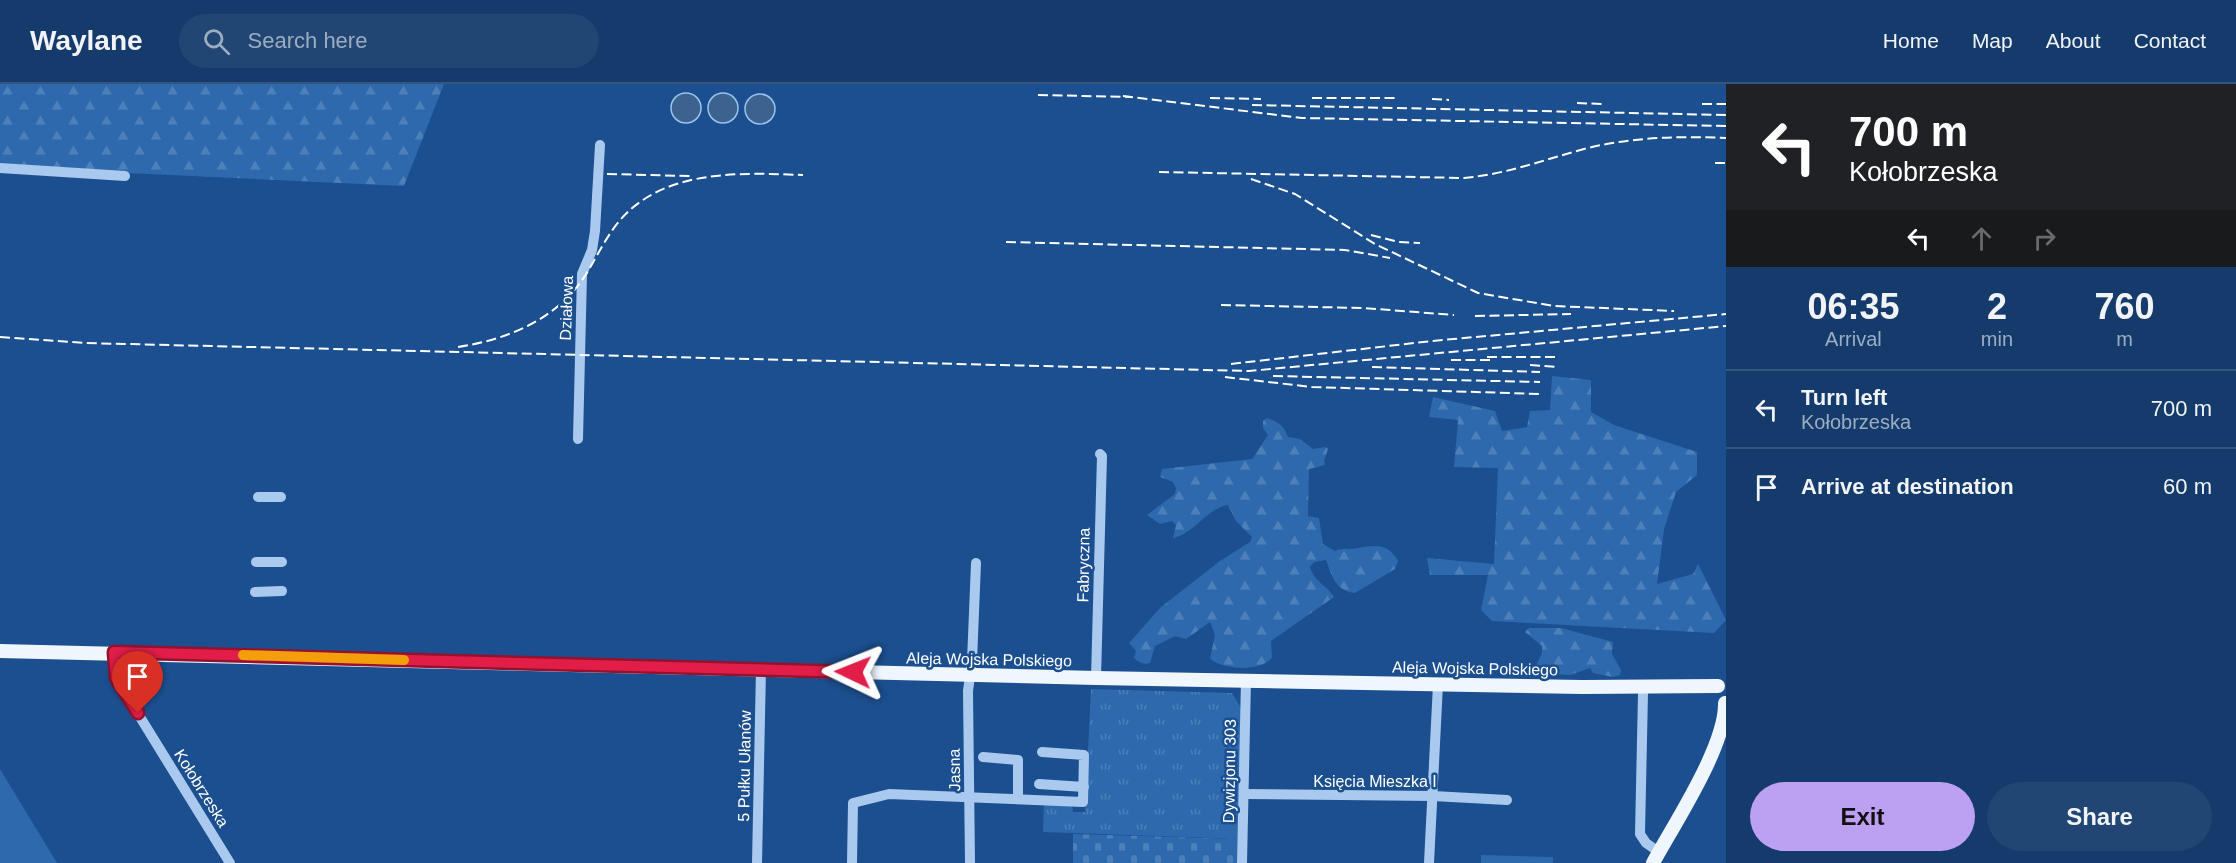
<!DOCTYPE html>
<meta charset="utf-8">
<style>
:root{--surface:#143b6b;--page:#214673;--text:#f1f3f6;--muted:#9dadc1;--line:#33557e;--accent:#bca0f2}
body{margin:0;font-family:Helvetica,sans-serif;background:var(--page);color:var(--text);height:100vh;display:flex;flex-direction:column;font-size:22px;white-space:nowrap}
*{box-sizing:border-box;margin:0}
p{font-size:20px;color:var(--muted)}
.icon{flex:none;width:33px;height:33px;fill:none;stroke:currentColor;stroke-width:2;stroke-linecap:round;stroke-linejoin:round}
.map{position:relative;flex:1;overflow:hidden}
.sheet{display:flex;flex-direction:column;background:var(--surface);width:510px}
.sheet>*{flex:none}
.banner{background:#202124;color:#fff;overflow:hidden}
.pin{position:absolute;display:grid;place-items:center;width:51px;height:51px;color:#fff;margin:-62px -26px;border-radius:50% 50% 50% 0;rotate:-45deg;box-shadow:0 0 6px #0007}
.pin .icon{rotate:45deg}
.me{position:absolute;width:66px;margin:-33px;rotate:272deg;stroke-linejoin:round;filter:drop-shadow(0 0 4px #0008)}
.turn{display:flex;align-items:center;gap:21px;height:126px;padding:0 24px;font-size:27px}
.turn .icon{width:78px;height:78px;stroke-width:2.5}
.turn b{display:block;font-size:42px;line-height:51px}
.lanes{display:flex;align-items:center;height:57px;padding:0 24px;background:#0003;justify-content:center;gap:30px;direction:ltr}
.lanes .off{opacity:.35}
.eta{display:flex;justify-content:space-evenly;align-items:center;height:102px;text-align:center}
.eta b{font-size:36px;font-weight:700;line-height:42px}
.primary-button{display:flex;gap:12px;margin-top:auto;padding:12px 24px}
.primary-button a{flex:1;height:69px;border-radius:36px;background:var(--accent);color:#111;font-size:24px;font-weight:700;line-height:69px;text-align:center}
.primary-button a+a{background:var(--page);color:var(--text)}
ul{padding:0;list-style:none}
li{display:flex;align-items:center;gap:18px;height:78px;padding:0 24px;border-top:2px solid var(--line)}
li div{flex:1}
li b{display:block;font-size:22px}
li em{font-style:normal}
header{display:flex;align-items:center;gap:36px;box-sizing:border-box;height:84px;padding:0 30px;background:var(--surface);border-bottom:2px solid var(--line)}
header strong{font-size:28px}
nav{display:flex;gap:33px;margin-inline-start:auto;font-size:21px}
.search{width:420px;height:54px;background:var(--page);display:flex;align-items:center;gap:15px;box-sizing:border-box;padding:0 21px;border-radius:33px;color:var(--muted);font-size:22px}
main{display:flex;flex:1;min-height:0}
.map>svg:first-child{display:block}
.grass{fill:url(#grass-tufts)}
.forest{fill:url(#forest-firs)}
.cemetery{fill:url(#cemetery-stones)}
.garden{fill:#2e69ad}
.water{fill:#3c6290;stroke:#9cc4f0;stroke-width:1.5}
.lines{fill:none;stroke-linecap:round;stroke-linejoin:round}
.minor{stroke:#a9c9ee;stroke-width:10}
.major{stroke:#f0f6ff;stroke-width:14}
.rail{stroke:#fff;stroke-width:2;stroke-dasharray:10 4.5;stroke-linecap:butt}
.route-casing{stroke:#92132f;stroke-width:15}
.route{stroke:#e11d48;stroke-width:10}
.slow{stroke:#f59e0b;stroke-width:10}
.labels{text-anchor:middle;stroke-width:5;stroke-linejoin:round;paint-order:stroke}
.street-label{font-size:16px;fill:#fff;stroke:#1b4f8f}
</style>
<header>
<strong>Waylane</strong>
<div class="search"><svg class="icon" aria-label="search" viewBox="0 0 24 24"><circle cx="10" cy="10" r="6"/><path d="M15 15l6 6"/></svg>Search here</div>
<nav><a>Home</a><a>Map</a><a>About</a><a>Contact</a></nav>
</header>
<main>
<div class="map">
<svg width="1726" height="779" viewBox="0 0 1726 779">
<defs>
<pattern id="grass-tufts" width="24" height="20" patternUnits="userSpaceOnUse" patternTransform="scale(1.5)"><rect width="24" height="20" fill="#2e69ad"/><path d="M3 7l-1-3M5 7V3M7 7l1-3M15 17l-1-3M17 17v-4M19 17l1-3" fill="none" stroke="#4d80b9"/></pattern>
<pattern id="forest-firs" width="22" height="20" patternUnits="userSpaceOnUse" patternTransform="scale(1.5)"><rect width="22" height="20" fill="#2e69ad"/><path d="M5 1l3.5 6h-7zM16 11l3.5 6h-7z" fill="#4d80b9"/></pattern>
<pattern id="cemetery-stones" width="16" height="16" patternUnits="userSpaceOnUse" patternTransform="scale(1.5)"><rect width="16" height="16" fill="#2e69ad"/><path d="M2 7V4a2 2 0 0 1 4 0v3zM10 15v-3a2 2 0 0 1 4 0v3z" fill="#4d80b9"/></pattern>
</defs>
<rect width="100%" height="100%" fill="#1b4f8f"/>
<path class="grass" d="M1091,605L1232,609L1241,624L1240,755L1043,748L1044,718L1072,720L1073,728H1085Z"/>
<g class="forest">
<path d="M0,0H444L404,102L43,85L0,80Z"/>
<path d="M1552,292L1591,296V328L1614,341L1697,368V391L1676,408L1664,445L1657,500L1693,490L1698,480L1726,536L1714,549L1492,537L1481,526L1488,491H1430L1427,474L1494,480L1498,384L1454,383L1458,336L1429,333L1433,313L1495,327L1502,347L1527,343L1530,327L1550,326Z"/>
<path d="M1267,334C1279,338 1284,342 1288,353L1300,355L1313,365L1326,363L1328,365L1324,377L1325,381L1309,385L1308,432L1319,434L1323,460L1335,467C1343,463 1349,466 1358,464C1376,461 1388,459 1398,477L1395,485L1355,509C1335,507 1332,491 1326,476L1314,478L1310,483C1314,498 1327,501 1334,513L1271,557L1272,574C1259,588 1225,586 1210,575L1215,551L1210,538L1186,555L1175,552L1155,562L1150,579C1143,581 1139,578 1134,574L1136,567L1129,559L1161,523L1220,477L1250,458L1252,453L1236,437L1228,421C1207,424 1194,450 1173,454L1176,441L1172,437L1160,440L1147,431L1175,410L1176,404L1173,398L1160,393L1162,385L1252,375L1268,351L1263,344V337Z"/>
<path d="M1529,544H1561L1613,558L1612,570L1621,586L1620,591L1613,593L1593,589L1590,584L1570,591L1536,589L1534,586L1542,569V562L1525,548Z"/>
</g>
<path class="cemetery" d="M1073,750L1238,755L1237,779H1073Z"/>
<g class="garden">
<path d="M0,685L57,779H0Z"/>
<path d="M1481,771L1553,773V779H1481Z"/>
</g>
<g class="water">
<circle cx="686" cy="24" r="15"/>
<circle cx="723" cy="24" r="15"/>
<circle cx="760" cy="25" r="15"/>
</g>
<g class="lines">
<g class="minor">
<path d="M0,84L125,92"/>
<path d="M578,355L582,190L592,166L595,147L600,61"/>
<path d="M258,413H281"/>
<path d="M256,478H282"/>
<path d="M255,508L282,507"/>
<path d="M114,568L116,594L230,779"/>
<path d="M115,569L123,585L129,608"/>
<path d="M1096,594L1102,372L1100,370"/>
<path d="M1643,609L1640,750L1646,759L1659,768"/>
<path d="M983,673L1018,676V714"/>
<path d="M1039,700L1084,703"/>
<path d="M1244,710L1433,712L1507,716"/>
<path d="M757,779L761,585"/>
<path d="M852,779L853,719L889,710L1083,718L1084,671L1042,668"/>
<path d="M970,779L968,607L972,577L976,479"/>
<path d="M1242,779L1246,596"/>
<path d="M1429,779L1438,600"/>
</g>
<g class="major">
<path d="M0,567L1096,594L1582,603L1718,602"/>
<path d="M1653,779C1674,740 1726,662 1725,619"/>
</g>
<g class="rail">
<path d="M1038,11L1132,13"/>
<path d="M1123,12L1302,34L1726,42"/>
<path d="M1210,14L1261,15"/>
<path d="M1312,14H1399"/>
<path d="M1432,15L1449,16"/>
<path d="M1577,19L1603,20"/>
<path d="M1702,20H1726"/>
<path d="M1252,21L1726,31"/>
<path d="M1715,79H1726"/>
<path d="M1159,88L1464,94C1507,90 1543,76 1584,65C1631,53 1678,52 1726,54"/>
<path d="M607,90L690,92"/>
<path d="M1251,95L1295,110L1375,160L1478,209L1554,222L1674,227"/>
<path d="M1371,151L1399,158L1420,159"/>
<path d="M1006,158L1345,166L1390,174"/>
<path d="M1221,221L1363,224L1454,231"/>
<path d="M1475,232L1571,230"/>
<path d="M0,253L85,259L1249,287L1726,242"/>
<path d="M458,263C510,255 560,234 588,187C604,160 615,134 643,116C687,86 751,89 803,91"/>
<path d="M1487,273H1558"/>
<path d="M1451,276H1493"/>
<path d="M1231,280L1432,257L1726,230"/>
<path d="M1530,281L1557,283"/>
<path d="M1372,283L1540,288"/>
<path d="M1273,292L1540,298"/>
<path d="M1225,293L1312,303L1541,310"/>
</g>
</g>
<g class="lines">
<defs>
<path id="route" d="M138,629L116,594L114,568L853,588"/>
</defs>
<use href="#route" class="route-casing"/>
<use href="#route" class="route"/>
<path class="slow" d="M243,571L404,576"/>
</g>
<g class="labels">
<g class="street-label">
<text transform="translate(566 224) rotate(-88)" y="6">Działowa</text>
<text transform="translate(1083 481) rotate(-89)" y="6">Fabryczna</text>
<text transform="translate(989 575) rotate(1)" y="6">Aleja Wojska Polskiego</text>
<text transform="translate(1475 584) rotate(1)" y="6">Aleja Wojska Polskiego</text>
<text transform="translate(744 682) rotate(-89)" y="6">5 Pułku Ułanów</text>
<text transform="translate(954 686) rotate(-91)" y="6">Jasna</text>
<text transform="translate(1229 687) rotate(-89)" y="6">Dywizjonu 303</text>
<text x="1375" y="703">Księcia Mieszka I</text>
<text transform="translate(202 704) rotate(58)" y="6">Kołobrzeska</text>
</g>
</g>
</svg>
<div class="pin" style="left:138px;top:629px;background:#d93025"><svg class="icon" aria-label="arrive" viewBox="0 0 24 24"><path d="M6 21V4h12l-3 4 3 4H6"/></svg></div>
<svg class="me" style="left:853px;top:588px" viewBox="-20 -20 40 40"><path d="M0-17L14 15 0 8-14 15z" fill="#e11d48" stroke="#fff" stroke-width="4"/></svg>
</div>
<section class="sheet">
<div class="banner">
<div class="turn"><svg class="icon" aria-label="left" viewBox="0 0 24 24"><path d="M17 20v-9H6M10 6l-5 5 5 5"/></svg><div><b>700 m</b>Kołobrzeska</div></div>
<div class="lanes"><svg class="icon" aria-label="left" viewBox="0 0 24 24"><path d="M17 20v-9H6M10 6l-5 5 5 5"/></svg><svg class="icon off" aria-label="ahead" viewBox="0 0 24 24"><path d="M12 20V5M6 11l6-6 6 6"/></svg><svg class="icon off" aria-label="right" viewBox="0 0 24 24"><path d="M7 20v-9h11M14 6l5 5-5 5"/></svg></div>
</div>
<div class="eta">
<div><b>06:35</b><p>Arrival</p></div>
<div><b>2</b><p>min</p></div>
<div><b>760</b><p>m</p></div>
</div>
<ul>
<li><svg class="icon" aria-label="left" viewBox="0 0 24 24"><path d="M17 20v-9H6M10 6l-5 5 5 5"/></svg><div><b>Turn left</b><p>Kołobrzeska</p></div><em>700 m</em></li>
<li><svg class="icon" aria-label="arrive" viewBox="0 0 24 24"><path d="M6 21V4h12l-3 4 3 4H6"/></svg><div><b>Arrive at destination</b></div><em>60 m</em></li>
</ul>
<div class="primary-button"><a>Exit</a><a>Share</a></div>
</section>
</main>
